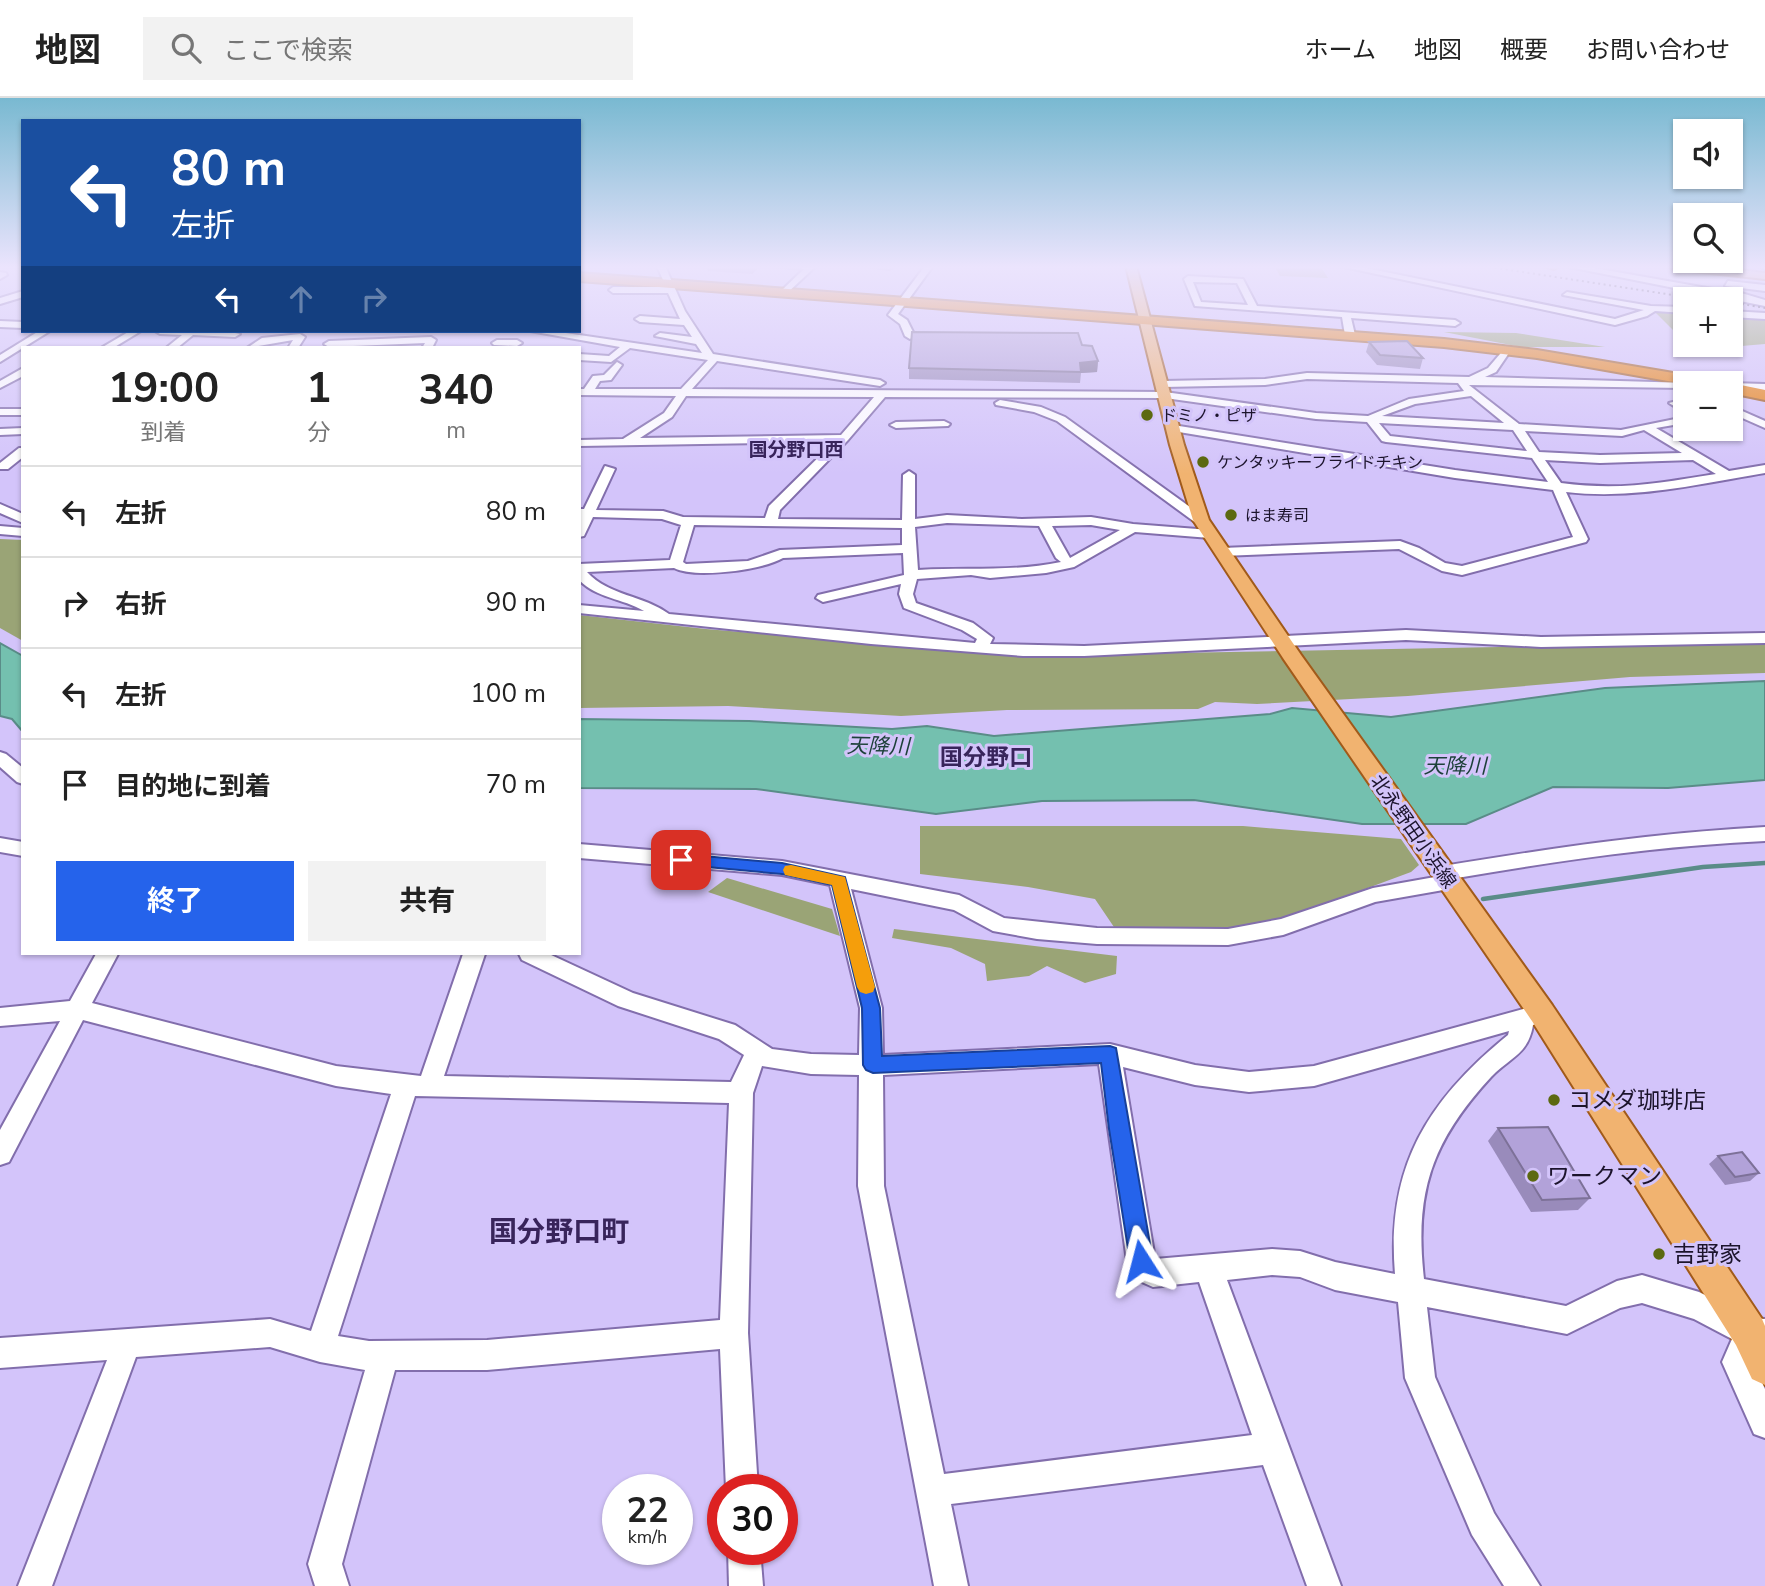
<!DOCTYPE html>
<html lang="ja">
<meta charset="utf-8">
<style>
:root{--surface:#fff;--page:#f2f2f2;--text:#222;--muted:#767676;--line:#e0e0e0;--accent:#2563eb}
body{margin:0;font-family:"Nunito Sans","Noto Sans JP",sans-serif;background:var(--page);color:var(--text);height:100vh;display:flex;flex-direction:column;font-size:26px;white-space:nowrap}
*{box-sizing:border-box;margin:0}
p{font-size:23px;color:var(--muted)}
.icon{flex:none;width:38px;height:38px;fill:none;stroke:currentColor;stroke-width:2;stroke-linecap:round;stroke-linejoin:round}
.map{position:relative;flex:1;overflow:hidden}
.sheet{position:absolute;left:21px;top:248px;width:560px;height:609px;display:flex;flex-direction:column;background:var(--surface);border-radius:0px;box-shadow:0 2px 5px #0004}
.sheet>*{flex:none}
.guide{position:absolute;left:21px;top:21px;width:560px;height:214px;border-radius:0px;box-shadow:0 2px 5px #0004;background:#1a4fa0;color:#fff;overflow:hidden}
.controls{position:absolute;left:1673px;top:21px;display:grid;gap:14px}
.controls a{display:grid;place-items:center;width:70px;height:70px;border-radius:0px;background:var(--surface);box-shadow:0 2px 5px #0004;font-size:35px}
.speed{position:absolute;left:602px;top:1376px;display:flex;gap:14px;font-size:35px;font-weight:700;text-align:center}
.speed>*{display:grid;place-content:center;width:91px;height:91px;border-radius:50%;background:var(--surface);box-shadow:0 2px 5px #0004;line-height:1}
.speed small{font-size:18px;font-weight:400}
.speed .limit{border:10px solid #d22;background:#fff;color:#111}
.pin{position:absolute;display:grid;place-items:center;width:60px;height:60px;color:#fff;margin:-30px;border-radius:14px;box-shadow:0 4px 10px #0006}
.me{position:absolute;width:77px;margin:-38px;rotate:351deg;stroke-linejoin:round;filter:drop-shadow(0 0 5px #0008)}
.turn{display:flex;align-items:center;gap:24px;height:147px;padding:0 35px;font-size:32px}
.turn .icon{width:91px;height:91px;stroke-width:2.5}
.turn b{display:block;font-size:49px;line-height:60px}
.lanes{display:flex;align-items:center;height:66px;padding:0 35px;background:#0003;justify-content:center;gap:35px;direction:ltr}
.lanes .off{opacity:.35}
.eta{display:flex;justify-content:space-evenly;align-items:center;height:119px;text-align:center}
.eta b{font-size:42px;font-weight:700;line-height:49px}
.button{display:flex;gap:14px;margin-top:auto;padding:14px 35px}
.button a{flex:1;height:80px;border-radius:0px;background:var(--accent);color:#fff;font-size:28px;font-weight:700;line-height:80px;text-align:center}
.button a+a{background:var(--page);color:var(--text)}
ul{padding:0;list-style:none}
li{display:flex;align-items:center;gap:21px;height:91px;padding:0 35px;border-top:2px solid var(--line)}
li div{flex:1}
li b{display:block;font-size:26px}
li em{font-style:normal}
header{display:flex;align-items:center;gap:42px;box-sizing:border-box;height:98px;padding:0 35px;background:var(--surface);border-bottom:2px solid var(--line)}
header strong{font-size:33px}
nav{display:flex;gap:38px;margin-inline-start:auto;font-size:24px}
.search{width:490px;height:63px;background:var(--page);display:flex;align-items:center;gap:18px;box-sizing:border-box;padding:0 24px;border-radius:0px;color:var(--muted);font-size:26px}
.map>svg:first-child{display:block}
.green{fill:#9aa476}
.water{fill:#74c0af;stroke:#5a8c88;stroke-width:2}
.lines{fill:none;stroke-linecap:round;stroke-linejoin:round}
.stream{stroke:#5a8c88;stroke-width:4.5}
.minor-casing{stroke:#826eac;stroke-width:4}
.major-casing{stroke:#a15a1a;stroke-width:4}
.highway-casing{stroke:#a15a1a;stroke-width:4}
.minor{fill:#fff;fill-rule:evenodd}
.major{fill:#f1b370;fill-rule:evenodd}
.highway{fill:#e88010;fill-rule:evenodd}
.rail{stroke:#3d3451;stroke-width:2;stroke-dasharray:2 3.5;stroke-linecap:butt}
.wall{fill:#998bbb}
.shaded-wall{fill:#7d7198}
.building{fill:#b2a2d9;stroke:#7d7198;stroke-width:2}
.route{fill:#2563eb;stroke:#184099;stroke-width:2}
.slow{fill:#f59e0b}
.poi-dot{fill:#5c6910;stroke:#d3c4fa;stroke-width:2.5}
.labels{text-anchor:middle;stroke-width:6;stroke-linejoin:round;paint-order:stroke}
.far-poi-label{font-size:16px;fill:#1c142c;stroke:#d3c4fa;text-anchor:start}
.far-quarter-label{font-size:19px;font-weight:bold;fill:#38245b;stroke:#d3c4fa}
.street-label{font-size:19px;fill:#1c142c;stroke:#d3c4fa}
.water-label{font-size:21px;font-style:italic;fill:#1d413a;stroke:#d3c4fa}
.quarter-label{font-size:23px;font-weight:bold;fill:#38245b;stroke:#d3c4fa}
.near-poi-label{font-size:23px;fill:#1c142c;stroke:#d3c4fa;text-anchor:start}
.near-quarter-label{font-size:28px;font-weight:bold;fill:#38245b;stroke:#d3c4fa}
</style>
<header>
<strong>地図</strong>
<div class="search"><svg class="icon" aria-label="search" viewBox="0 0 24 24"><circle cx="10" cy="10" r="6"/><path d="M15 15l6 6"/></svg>ここで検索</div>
<nav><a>ホーム</a><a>地図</a><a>概要</a><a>お問い合わせ</a></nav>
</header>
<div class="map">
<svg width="1765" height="1488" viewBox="0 0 1765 1488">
<rect width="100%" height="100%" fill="#d3c4fa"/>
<g class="green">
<path d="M1274,168L1321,169L1328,180L1280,178Z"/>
<path d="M1658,211L1685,213V244L1655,214Z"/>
<path d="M1731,217L1765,219V246L1694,252L1688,247H1731Z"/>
<path d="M1444,234L1516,235L1605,249H1521Z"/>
<path d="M0,441L23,442V543L0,530Z"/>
<path d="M579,517L706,531L962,553L1119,556L1765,544V575L1630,579L1408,598L1257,606L1215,604L1198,611L1007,612L901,618L728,608L579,610Z"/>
<path d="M920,728H1243L1401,741L1419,767L1411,774L1287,820L1226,833L1116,832L1095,801L1028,789L920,776Z"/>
<path d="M727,780L832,811L840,838L708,794Z"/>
<path d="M894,831L1117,858L1116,876L1085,885L1047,868L1029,878L987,883L985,866L951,850L892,840Z"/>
</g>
<g class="water">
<path d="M0,545L23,558V634L12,621L0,618Z"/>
<path d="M1765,583V682L1668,690L1553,689L1466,726H1362L1194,702L1042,703L936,716L756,691L579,690V621L749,623L892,631L927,628L994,638L1270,616L1292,610L1391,619L1605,590Z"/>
</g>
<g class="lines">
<path class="stream" d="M1483,801L1703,769L1765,765"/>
<defs>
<g id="minor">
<path d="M657,168H665L685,213L713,256L880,282L885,285L880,288L717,263L692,291L1165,294L1316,315L1368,318L1409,301L1464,293L1458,285L1307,281L1265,287L1163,289L1158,286L1163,283L1265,281L1307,275L1469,279L1488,270L1506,249L1511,252L1496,274L1485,279L1689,285H1685V290L1469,287L1519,326L1621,332L1685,319V325L1656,330L1729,373L1765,367V375C1699,386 1634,402 1566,394L1588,441L1586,444L1462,477L1442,473L1399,451L1222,458L1215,454L1222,450L1400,443L1419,450L1445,465L1462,468L1573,439L1553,392L1455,380L1173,333L1167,330L1173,327L1455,372L1548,384L1532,360L1386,344L1382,343L1367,324L1316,321L1165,300L885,299L848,342L780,412L778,421L902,422L903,377L909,373L915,377V421L947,417L1022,421L1091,419L1133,426L1210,432L1217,436L1210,440L1135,434L1074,469L1046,475L990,480L971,477L917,481L913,496L916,505L973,525L993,540L990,546L1084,548L1406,532L1541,539L1765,535V545L1541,549L1406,542L1084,558H1023L871,546L579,515V507L644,513C622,500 598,501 579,482V466L670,462L681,427L662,421L593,419L584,438L579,439V411H584L605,368L615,371L596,412L663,413L683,419L765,420L769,408L834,344L579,348V342L623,341L664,315L676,298L579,297V291H584L593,278L604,277L617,264L622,267L611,282L600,283L595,291H681L708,262L630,250L611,264L579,262V256L609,258L620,249L530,233H552L702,255L696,246L655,238L660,235L692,239L684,227L640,224L635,221L640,218L680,221L668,195H613L609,192L613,189H666ZM686,298L874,299L841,337L640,340L672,319ZM1471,298L1504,325L1382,318L1415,306ZM1379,325L1513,332L1527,353L1390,338ZM1644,332L1682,355L1600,357L1539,354L1525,333L1622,338ZM1545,362L1600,365L1693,362L1716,376C1659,385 1620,393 1561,385ZM947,425L1039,428L1056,460L1061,464C1014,474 966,469 918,472L915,429ZM694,427L902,430V447L780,452L748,463L686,466L683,464ZM1091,427L1120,432L1070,460L1052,428ZM903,455L904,477L818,497L816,500L823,504L901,486L899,496L904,510L962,532L977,541L975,545L669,516C643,497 609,498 587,474L674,470C695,481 762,472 783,460Z"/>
<path d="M774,168H816L785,197L781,194L782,192L804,171Z"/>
<path d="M868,168H893V169L889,171Z"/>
<path d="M925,168H933L898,216L907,222L915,238L910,241L905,238L900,226L888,217Z"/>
<path d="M1339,168H1356L1615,221L1644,212L1563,197L1567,194L1651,208L1685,209V215L1655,213L1647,218L1615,227Z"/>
<path d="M1564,168H1583L1724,193L1728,191L1765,202V208Z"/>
<path d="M1759,168H1765V171Z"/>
<path d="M0,174L6,175L7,177L0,181Z"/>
<path d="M1188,178L1243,181L1257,208L1455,222L1460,225L1455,228L1351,220L1355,237L1350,240L1345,237L1342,219L1195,208L1184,181ZM1193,184L1237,185L1248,207L1201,204Z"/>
<path d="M1728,183L1765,187V193L1725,188Z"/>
<path d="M23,193V199L0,206V200Z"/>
<path d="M1731,213L1765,215V221L1731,219Z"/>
<path d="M0,223L23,224V230L0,229Z"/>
<path d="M39,233H50L0,264V257Z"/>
<path d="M130,233H141L113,250H101Z"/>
<path d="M155,233H225L240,236L235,239L193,237L177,250H166L182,237L160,236Z"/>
<path d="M300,236L305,239L298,250H288L293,242L247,250L262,240Z"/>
<path d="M431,239L436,242L432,250H422L425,245L329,249L324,246L329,243Z"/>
<path d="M497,242H517L522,245L517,248L494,247L492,245Z"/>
<path d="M23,270V278L0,290V283Z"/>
<path d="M1729,285H1731L1765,286V292L1731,291Z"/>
<path d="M1685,301V307L1674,308L1669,305Z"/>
<path d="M1000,302L1041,309L1065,319L1208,422L1206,425H1196L1057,323L1034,314L996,307L995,305Z"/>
<path d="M1731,308L1765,323V330L1731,315Z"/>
<rect x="0" y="311" width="23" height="6"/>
<path d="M944,323L950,326L948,328L896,330L890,327L896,324Z"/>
<path d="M23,330V336L0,337V331Z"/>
<path d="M19,350H23V359L8,371H0V365Z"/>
<path d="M0,406L23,416V425L0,415Z"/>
<path d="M0,428L23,430V438L0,436Z"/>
<path d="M0,654L6,656L23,670V686L17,684L0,669Z"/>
<path d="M1765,729V743C1658,748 1562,762 1457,780L1459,784L1456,789L1449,791L1375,804L1283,837L1228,847L1097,846L1037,841L993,833L954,812L851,791L882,910L883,957L1110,946L1195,967L1249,974L1314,968L1542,906L1550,909L1553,915L1550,921L1533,927C1528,957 1510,959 1491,979C1432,1043 1414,1094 1424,1181L1566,1208L1617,1183L1642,1177L1699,1194L1751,1220L1765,1221V1249H1758L1752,1263L1765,1291V1340L1754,1336L1722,1264L1732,1241L1694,1221L1642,1205L1620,1210L1567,1236L1427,1209L1435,1279L1494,1415L1540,1488H1504L1472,1437L1405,1280L1398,1204L1335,1192L1300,1179L1272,1177L1227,1182L1341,1488H1307L1263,1367L951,1406L968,1488H934L858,1088L859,977L811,976L762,968L753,995L748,1235L758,1391H726L720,1251L487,1272H395L342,1466L349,1488H315L308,1466L365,1272L320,1264L270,1249L136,1259L52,1488H18L107,1262L0,1270V1240L270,1221L311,1233L391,996L336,988L83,922L9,1064L0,1067V1032L60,923L0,928V910L70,903L96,856H118L92,905L336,968L421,978L463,856H485L444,978L731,984L744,957L719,941L618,908L522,862L519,856H549L633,895L735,927L772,951L811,956L859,957L860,910L830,787L782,777L579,760V746L782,763L959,797L1004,820L1097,830L1228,831L1281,821L1373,790L1435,779L1433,775L1436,770L1443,768C1553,750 1654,735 1765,729ZM1509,933L1508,937C1428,1002 1386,1069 1395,1176L1335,1164L1300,1153L1272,1151L1155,1161L1123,969L1195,987L1249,994L1314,988ZM1099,966L1127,1163L1135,1181L1153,1189L1199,1184L1252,1337L944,1376L884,1088L883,977ZM415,998L729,1005L720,1222L487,1242L369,1243L338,1238Z"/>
<path d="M0,740L23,744V758L0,754Z"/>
<path d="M728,1451H760L763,1488H729Z"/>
</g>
<g id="major">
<path d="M1126,168H1136L1184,347L1209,422L1301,557L1552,907L1762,1221L1765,1228V1287L1752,1281L1736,1247L1532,923L1283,560L1193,422L1170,347Z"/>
<path d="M1544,168H1559L1554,171Z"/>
<path d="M1669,168H1704L1765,175V181L1674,171Z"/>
</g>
<g id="highway">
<path d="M579,175L1444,241L1537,252L1703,280L1711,285L1685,286L1537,260L1444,249L579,183Z"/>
<path d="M1731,285L1765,292V302L1731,295Z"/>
</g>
</defs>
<use href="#minor" class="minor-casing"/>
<use href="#major" class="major-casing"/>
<use href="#highway" class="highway-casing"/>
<use href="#minor" class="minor"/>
<use href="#major" class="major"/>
<use href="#highway" class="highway"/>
<g class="rail">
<path d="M1484,168L1699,201"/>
<path d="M1691,197L1718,201"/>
<path d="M1731,204L1765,210"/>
</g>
</g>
<g class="wall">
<path d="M707,168H760L752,176L708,173Z"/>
<path d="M1369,244L1423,260L1420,271L1377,267L1366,254Z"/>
<path d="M1082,247L1098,263L1097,274L1081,275L1080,285L909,281V270Z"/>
<path d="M1498,1030L1590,1100L1578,1112L1531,1114L1488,1043Z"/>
<path d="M1718,1058L1759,1075L1750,1083L1725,1087L1709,1066Z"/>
</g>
<g class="shaded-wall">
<path d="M751,168H760L752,176Z"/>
<path d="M1098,263L1097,274L1081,275L1080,265Z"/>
</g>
<g class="building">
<path d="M912,234L1078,235L1082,247L1092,248L1098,263L1080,265L1081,274L909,270Z"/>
<path d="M1407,243L1423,260L1380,257L1369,244Z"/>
<path d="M1548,1029L1590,1100L1542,1102L1498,1030Z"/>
<path d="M1742,1054L1759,1075L1735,1079L1718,1058Z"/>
</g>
<linearGradient id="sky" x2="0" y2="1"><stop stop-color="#79b9d1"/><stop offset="0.45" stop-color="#ebe4fd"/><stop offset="1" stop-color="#ebe4fd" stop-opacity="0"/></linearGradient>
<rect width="1765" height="376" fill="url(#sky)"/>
<path class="route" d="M681,756L782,765L845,779L880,910L882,958L1110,948L1116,950L1153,1163L1149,1171L1141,1174L1133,1171L1130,1163L1109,1031L1101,965L873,975L866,972L863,967L862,910L832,787L782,776L675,766L673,762L675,758Z"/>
<path class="slow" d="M791,767L845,779L875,889L873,894L866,896L860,894L857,889L832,787L785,777L783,772L785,768Z"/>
<g class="poi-dot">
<circle cx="1147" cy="317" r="7"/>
<circle cx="1203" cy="364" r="7"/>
<circle cx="1231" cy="417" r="7"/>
<circle cx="1554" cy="1002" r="7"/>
<circle cx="1533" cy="1078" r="7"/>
<circle cx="1659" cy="1156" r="7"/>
</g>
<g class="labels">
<g class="far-poi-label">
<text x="1161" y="323">ドミノ・ピザ</text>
<text x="1217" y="370">ケンタッキーフライドチキン</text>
<text x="1245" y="423">はま寿司</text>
</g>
<g class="far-quarter-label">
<text x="796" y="358">国分野口西</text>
</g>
<g class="street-label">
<text transform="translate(1414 733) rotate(55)" y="7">北永野田小浜線</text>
</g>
<g class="water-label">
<text transform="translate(878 648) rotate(1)" y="7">天降川</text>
<text x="1455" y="675">天降川</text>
</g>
<g class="quarter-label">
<text x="986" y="667">国分野口</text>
</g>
<g class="near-poi-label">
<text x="1568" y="1010">コメダ珈琲店</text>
<text x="1547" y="1086">ワークマン</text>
<text x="1673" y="1164">吉野家</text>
</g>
<g class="near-quarter-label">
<text x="559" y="1143">国分野口町</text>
</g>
</g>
</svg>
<div class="controls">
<a><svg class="icon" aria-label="sound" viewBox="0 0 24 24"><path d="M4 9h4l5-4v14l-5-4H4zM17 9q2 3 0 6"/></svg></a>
<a><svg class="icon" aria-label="search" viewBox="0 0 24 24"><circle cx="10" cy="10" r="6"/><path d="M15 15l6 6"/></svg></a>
<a>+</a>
<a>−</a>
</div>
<div class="speed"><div>22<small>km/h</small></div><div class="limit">30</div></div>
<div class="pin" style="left:681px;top:762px;background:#d93025"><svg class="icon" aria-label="arrive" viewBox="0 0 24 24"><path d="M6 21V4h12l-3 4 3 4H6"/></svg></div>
<svg class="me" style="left:1141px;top:1163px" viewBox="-20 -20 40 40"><path d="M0-17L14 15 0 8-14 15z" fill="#2563eb" stroke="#fff" stroke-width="4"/></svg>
<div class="guide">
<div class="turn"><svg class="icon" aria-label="left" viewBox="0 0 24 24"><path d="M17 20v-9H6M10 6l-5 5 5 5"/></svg><div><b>80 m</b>左折</div></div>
<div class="lanes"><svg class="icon" aria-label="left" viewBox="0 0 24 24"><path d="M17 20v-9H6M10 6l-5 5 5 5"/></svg><svg class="icon off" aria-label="ahead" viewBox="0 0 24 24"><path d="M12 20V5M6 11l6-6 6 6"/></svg><svg class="icon off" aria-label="right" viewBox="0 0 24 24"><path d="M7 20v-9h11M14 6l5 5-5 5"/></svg></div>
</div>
<section class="sheet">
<div class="eta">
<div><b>19:00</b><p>到着</p></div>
<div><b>1</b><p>分</p></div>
<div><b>340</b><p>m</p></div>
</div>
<ul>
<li><svg class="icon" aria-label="left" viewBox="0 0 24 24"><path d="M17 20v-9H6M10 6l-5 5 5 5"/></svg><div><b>左折</b></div><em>80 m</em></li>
<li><svg class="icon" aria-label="right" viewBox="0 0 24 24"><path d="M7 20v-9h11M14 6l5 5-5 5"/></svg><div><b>右折</b></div><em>90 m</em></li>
<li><svg class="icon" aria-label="left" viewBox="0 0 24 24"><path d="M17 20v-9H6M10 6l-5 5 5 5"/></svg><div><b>左折</b></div><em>100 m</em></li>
<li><svg class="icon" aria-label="arrive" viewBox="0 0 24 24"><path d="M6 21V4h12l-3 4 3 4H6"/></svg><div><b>目的地に到着</b></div><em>70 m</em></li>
</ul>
<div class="button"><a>終了</a><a>共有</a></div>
</section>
</div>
